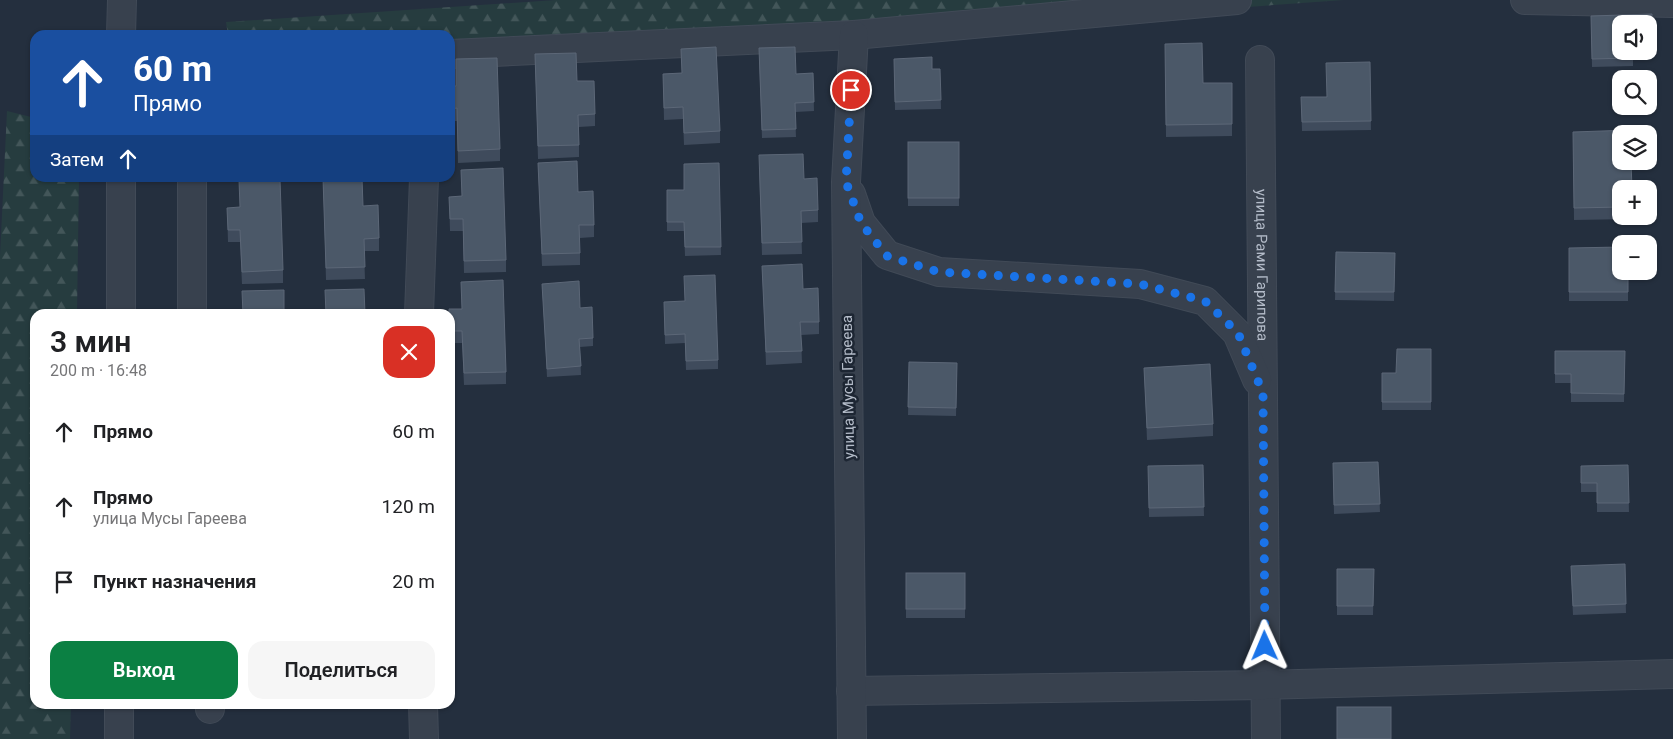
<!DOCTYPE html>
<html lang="ru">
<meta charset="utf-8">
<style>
:root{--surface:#fff;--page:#f6f6f6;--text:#202124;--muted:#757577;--accent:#0b8043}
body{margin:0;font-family:Roboto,sans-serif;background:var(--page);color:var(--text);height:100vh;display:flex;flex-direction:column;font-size:19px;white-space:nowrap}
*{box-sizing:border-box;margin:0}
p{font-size:16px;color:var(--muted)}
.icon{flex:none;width:28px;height:28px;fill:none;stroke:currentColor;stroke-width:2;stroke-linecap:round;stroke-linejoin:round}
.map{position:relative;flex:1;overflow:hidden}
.panel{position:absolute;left:30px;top:309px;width:425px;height:400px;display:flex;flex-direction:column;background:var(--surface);border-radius:15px;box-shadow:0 1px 4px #0004}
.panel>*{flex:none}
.banner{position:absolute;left:30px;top:30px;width:425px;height:152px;border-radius:15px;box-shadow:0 1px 4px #0004;background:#1a4fa0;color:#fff;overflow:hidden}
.fabs{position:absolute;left:1612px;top:15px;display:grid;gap:10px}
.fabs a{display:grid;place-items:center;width:45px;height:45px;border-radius:10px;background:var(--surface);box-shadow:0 1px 4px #0004;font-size:25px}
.pin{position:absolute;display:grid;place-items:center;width:42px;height:42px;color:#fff;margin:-21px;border:2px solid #fff;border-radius:50%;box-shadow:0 1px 5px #0007}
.me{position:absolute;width:55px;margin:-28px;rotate:359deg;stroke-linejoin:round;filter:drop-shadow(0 0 4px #0008)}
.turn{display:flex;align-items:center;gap:18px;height:105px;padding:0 20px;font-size:22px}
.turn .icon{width:65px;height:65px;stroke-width:2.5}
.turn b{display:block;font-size:35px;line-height:42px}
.then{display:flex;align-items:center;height:48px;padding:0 20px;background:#0003;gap:10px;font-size:19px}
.round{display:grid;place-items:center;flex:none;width:52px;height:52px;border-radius:15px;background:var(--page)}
.headline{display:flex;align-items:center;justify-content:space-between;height:85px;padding:0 20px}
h1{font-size:30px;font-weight:600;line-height:38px}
.primary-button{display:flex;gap:10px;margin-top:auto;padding:10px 20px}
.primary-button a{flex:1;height:58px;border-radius:15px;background:var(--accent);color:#fff;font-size:20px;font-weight:600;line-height:58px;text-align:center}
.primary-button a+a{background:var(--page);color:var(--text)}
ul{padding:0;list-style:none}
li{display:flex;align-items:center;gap:15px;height:75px;padding:0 20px}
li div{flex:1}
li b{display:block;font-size:19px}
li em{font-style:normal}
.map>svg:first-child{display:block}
.forest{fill:url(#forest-firs)}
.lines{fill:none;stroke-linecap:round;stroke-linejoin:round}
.minor-casing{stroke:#414a57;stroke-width:30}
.minor{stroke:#38414e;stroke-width:28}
.wall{fill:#3f4b5c}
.building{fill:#4b5868;stroke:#5c6777}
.route{stroke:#1a73e8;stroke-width:9;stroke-dasharray:0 16.2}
.labels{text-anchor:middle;stroke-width:5;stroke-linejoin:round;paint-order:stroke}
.street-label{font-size:15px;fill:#b4bcc9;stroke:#1d2633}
</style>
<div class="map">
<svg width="1673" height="739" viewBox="0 0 1673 739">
<defs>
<pattern id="forest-firs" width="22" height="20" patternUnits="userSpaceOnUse" patternTransform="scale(1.25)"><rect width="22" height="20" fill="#263c3f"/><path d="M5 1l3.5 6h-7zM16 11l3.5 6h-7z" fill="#435659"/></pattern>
</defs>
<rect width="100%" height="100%" fill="#242f3e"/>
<g class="forest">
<path d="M556,0H1344L450,64V35H228L226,22Z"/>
<path d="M7,111L35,118V178H79L77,314H35V704H71L70,739H0V256Z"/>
</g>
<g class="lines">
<defs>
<g id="minor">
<path d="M1525,0L1673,3"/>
<path d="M121,35L122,0"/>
<path d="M450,54L854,35L1237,0"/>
<path id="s1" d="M1260,60L1266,739"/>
<path d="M192,178V314"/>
<path d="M851,194L861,223L887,255L939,272L1140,284L1205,301L1237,333L1257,380"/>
<path d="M121,314V178"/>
<path d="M419,314L424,178"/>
<path d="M851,691L1265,685L1673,674"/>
<path d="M210,704V709"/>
<path d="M423,704L424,739"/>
<path d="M119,739V704"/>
<path d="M852,739L846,182L854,35"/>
</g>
</defs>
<use href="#minor" class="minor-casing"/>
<use href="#minor" class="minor"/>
</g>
<g class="wall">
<path d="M1652,14V50H1649V24H1621L1633,51V66L1592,67L1591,16Z"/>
<path d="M1165,44L1203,83H1232V136L1166,137Z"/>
<path d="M681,49L720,131V143L684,145L683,119L664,120L663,74L682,73Z"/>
<path d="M535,54L595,114V126L579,127V157L538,159Z"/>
<path d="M759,57L796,74L813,73L814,111L795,112L796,137L762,138Z"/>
<path d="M894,59L932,69H940L941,109L895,110Z"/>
<path d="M1370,62L1371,130L1302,131L1301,97H1326Z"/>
<path d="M450,86L500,149V161L458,163L457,121H450Z"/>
<path d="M1573,132L1621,189V216H1632V219L1574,220Z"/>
<rect x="908" y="142" width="51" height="64"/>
<path d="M538,163L578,192L594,225V237L580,238V265L542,266Z"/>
<path d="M719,163L721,255L685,256L684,231H667V190H684Z"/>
<path d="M759,167L804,179L818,210V222L801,223L802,254L762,255Z"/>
<path d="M461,170L506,260V272L464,273L463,231H450L449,197L462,196Z"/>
<path d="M323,178L363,206L379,238V251H364L365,279L326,280Z"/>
<path d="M227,208L283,270V283L242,284L240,242H228Z"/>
<path d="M1569,248L1628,271V301H1569Z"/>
<path d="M1336,252L1395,253L1394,301L1335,300Z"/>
<path d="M762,266L803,289L819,322V334L801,335L802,363L766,365Z"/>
<path d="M461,282L506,372V384L464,385L462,343H450V314L462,309Z"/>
<path d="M542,284L580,308L593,338V346L580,347L581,375L547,377Z"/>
<path d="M664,302L718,360V369L686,370L685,343L665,344Z"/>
<path d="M1431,349V410H1382V373H1396Z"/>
<path d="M1555,351H1625L1624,402H1571V383H1555Z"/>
<path d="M909,362L957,363L956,416L908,415Z"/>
<path d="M1144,368L1213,424V436L1147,440Z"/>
<path d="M1378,462L1380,512L1334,514L1333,463Z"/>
<path d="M1203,465L1204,516L1149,517L1148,466Z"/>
<path d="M1628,465L1629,512H1597V492H1581V466Z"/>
<path d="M1625,564L1626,613L1573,615L1571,575Z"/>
<path d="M1337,569H1374L1373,615H1337Z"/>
<rect x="906" y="573" width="59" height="45"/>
</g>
<g class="building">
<path d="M1652,14V41H1649V24H1621V51H1633V58L1592,59L1591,16Z"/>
<path d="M1202,43L1203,83H1232V124L1166,125L1165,44Z"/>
<path d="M716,47L720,131L684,133L683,107L664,108L663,74L682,73L681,49Z"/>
<path d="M795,47L796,74L813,73L814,102L795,103L796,129L762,130L759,48Z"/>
<path d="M576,53L577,81H594L595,114L578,115L579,145L538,146L535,54Z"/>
<path d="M932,57V69H940L941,100L895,102L894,59Z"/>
<path d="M497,58L500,149L458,151L457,108L450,109V86H456V59Z"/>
<path d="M1370,62L1371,121L1302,122L1301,97H1327L1326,63Z"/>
<path d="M1631,130V134H1621V161H1631L1632,189H1621V207L1574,208L1573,132Z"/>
<rect x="908" y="142" width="51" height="56"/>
<path d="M803,154L804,179L817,178L818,210L801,211L802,242L762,243L759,155Z"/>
<path d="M577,161L578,192L593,191L594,225H579L580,253L542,254L538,163Z"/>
<path d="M719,163L721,247H685L684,222H667V190H684V164Z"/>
<path d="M503,168L506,260L464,261L463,219H450L449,197L462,196L461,170Z"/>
<path d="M323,178H362L363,206L378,205L379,238L364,239L365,267L326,268Z"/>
<path d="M280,179L283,270L242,272L240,230H228L227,208L240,207L239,180Z"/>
<path d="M1621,247V271H1628V292H1569V248Z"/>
<path d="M1336,252L1395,253L1394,292H1335Z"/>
<path d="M802,264L803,289L818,288L819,322H800L802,351L766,352L762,266Z"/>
<path d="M715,275L718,360L686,361L685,334L665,335L664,302L685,301L684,276Z"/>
<path d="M503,280L506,372L464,373L462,331H450L449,309H462L461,282Z"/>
<path d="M579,281L580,308L592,307L593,338L579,339L581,366L547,369L542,284Z"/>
<path d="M364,289L365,314H326L325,290Z"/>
<path d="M284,290V314H243L242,291Z"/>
<path d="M1397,349H1431V402H1382V373H1396Z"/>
<path d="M1555,351H1625L1624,394L1571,393V374H1555Z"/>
<path d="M909,362L957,363L956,408L908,407Z"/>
<path d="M1210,364L1213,424L1147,428L1144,368Z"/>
<path d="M1378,462L1380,504L1334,505L1333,463Z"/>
<path d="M1203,465L1204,507L1149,508L1148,466Z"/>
<path d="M1628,465L1629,503H1597V483H1581V466Z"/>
<path d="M1625,564L1626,604L1573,606L1571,566Z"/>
<path d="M1337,569H1374L1373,606H1337Z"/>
<rect x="906" y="573" width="59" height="36"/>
<rect x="1337" y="707" width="54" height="32"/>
</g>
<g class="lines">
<path class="route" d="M851,90L846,182L861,223L887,256L939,272L1140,284L1205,301L1238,333L1263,393L1265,646"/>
</g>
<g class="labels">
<g class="street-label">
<text dy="5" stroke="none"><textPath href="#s1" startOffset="205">улица Рами Гарипова</textPath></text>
<text transform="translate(848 387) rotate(-91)" y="5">улица Мусы Гареева</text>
</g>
</g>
</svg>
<div class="fabs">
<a><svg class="icon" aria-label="sound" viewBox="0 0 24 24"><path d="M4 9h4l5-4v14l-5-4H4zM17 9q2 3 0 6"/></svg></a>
<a><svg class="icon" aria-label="search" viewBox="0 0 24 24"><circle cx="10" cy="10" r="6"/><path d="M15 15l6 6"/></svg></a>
<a><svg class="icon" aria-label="layers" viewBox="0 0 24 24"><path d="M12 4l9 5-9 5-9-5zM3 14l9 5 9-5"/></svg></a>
<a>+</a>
<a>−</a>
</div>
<div class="pin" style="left:851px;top:90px;background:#d93025"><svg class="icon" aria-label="arrive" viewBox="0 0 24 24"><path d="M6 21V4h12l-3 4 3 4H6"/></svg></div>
<svg class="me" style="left:1265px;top:646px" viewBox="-20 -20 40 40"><path d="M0-17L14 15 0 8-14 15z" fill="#1a73e8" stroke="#fff" stroke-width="4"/></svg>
<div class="banner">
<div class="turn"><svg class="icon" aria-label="ahead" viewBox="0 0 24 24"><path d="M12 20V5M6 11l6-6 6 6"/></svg><div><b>60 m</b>Прямо</div></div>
<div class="then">Затем<svg class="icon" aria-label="ahead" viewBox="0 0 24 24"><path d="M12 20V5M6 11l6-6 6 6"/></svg></div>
</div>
<section class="panel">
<div class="headline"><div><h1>3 мин</h1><p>200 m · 16:48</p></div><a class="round" style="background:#d93025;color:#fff"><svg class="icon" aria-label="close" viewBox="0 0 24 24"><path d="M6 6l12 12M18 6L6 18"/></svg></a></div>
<ul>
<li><svg class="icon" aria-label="ahead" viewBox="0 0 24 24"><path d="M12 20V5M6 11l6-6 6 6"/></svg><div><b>Прямо</b></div><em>60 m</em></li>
<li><svg class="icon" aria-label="ahead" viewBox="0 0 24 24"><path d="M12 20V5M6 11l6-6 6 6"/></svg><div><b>Прямо</b><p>улица Мусы Гареева</p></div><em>120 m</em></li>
<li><svg class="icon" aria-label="arrive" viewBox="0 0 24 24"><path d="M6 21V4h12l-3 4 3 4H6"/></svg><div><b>Пункт назначения</b></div><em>20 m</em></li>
</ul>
<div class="primary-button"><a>Выход</a><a>Поделиться</a></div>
</section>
</div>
